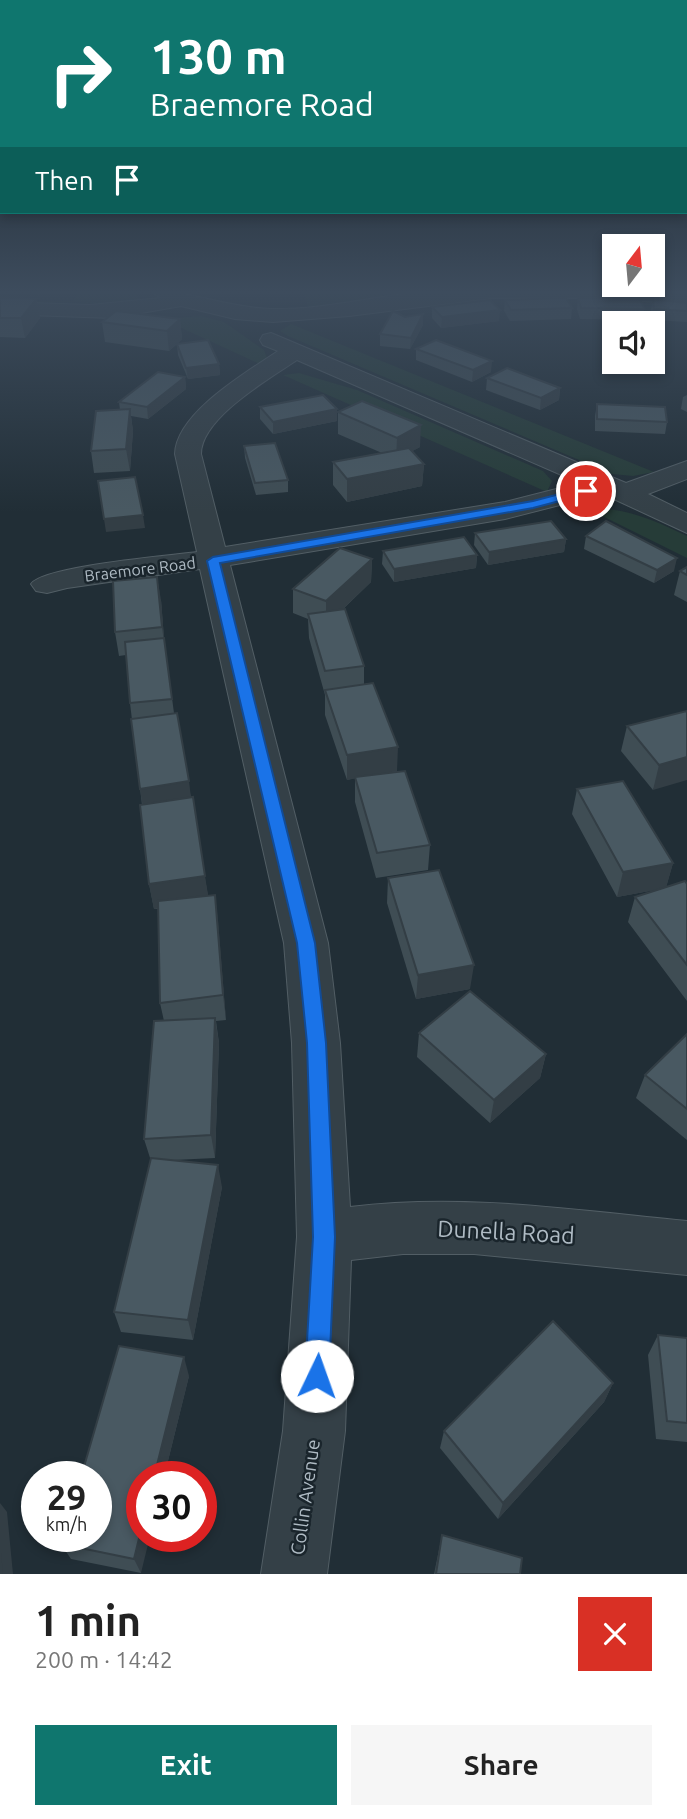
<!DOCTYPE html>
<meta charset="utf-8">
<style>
:root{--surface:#fff;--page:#f6f6f6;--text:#222;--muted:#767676;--accent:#0f766e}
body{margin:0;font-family:Ubuntu,sans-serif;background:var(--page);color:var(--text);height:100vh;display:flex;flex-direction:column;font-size:26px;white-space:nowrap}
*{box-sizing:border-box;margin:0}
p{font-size:23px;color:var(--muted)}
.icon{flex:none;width:38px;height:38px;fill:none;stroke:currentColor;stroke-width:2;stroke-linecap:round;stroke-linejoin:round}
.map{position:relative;height:1574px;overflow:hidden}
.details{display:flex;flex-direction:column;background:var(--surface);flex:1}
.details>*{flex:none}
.banner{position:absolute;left:0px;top:0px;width:688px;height:214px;box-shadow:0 4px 10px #0003;background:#0f766e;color:#fff;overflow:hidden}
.needle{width:46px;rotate:16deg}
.tools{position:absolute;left:602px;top:234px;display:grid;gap:14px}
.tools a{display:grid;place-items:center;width:63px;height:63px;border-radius:0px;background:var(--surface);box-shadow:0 4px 10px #0003;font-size:35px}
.speed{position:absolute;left:21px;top:1461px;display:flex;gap:14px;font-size:35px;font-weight:700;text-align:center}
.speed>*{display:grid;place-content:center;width:91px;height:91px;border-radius:50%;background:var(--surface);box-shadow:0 4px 10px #0003;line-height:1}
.speed small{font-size:18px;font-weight:400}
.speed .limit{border:10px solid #d22;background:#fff;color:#111}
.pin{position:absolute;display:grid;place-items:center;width:60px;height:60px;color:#fff;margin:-30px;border:4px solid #fff;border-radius:50%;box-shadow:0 2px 7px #0007}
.me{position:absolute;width:77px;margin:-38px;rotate:3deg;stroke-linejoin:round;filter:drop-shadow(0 0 5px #0008)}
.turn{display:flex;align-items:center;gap:24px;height:147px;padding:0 35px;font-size:32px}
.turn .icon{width:91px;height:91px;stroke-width:2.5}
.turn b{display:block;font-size:49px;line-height:60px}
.then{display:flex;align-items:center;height:66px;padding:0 35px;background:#0003;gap:14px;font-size:26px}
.round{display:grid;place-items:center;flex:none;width:74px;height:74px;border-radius:0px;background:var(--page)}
.headline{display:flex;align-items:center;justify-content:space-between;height:119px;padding:0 35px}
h1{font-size:42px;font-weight:700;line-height:52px}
.cta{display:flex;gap:14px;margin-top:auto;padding:14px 35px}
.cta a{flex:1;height:80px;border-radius:0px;background:var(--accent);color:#fff;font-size:28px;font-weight:700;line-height:80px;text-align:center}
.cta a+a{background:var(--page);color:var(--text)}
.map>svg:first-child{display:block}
.green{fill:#263c38}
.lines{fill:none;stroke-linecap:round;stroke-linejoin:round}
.minor-casing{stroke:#525e65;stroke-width:2}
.minor{fill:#344047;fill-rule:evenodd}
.wall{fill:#3f4d54}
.shaded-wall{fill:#333e45}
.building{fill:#495962;stroke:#333e45;stroke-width:2}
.route{fill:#1a73e8;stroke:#114b97;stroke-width:2}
.labels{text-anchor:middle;stroke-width:5;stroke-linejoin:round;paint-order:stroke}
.far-street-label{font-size:16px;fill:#afbbc4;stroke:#1a252c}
.street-label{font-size:19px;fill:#afbbc4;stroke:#1a252c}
.near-street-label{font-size:23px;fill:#afbbc4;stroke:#1a252c}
</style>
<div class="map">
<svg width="687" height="1574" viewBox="0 0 687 1574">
<rect width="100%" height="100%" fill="#212e36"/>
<g class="green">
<path d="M78,291H132L139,299L104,304L73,302Z"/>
<path d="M304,291H418L325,306L308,307Z"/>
<path d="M201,316L224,322L264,350L267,358L260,364L162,319Z"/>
<path d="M291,324L654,472L633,476L612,474L288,336L280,331Z"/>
<path d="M299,373L357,390L543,471L552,481L547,492L283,375Z"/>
<path d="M586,508C626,508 649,518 685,535L687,536V558Z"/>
</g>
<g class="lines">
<defs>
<g id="minor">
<path d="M151,291C192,291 230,308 271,309C327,310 381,294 436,291C519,287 604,291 687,291V303L575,298H492L349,316L273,322L235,319L181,306L113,318L0,314V302L90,305L161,298Z"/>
<path d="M271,333L626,483L687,461V479L648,494L687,513V533L603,494L505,519L230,565L328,943L340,1043L350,1207C464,1193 573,1210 687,1221V1275L474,1254H403L351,1260L345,1431L327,1574H261L283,1431L297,1237L292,1043L284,943L200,569L67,588L47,593L36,591L31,584C44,566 168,556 197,552L175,454C176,413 247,372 278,351L263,345L260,340L263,335ZM297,360L580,483L505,502L225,547L201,454C201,418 269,379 297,360Z"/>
</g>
</defs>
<use href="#minor" class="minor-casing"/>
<use href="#minor" class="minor"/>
</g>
<g class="wall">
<path d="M0,298L36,299L40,318L25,338L0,337Z"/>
<path d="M578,298L644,309L642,320L580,319L577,309Z"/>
<path d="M653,299L687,303V322L652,320L651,310Z"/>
<path d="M505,300L572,308L571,319L510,321L504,311Z"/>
<path d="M432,307L499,321L441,328L432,318Z"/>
<path d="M423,314V325L410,349L380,346V334L405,317Z"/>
<path d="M180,319L182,339L178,343L219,364L220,375L188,379L178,355L177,344L169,351L105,342L102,322Z"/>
<path d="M416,349L491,372L472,382L416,360Z"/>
<path d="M185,377L186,389L148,419L131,416L133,431L130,471L94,473L91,451L120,410L119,402Z"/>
<path d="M487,378L560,388L559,400L540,410L486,390Z"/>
<path d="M687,395V412L681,409L683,397Z"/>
<path d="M597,404L667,422L665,434L595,431V416Z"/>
<path d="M260,407L337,421L273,434L260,419Z"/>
<path d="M338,412L420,447L412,451L424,464L422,486L347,502L333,485V462L382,453L338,434Z"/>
<path d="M244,446L288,480V492L256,495L245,458Z"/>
<path d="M475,533L566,539L564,552L488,565L474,545Z"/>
<path d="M586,536L674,571L654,583L584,549Z"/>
<path d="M383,551L477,555L476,568L394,582L382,564Z"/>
<path d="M372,559L371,582L342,610L364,666V684L397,771L430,845L428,870L376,878L355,802V778L347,780L325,715V695L309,638L308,619L293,613V589Z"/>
<path d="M687,567V602L674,595L680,571Z"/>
<path d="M161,600L164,638L174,713L191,798L208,896L215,895L226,1020L216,1021L219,1043L215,1158L174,1160L222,1187L193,1340L121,1332L114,1312L151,1161L144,1139L164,1021L160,1003L158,909H154L149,884L142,805L130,703L126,655L119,656L115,632Z"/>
<path d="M687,711L653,790L621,751L627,726Z"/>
<path d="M577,789L673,863L666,887L687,884V1001L628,922L635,897L660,889L617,897L572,814Z"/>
<path d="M388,878L470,989L416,999L387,903Z"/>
<path d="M419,1033L546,1054L540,1078L490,1123L417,1057Z"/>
<path d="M687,1034V1140L636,1098L645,1075Z"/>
<path d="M658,1335L687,1338V1442L656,1439L648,1355Z"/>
<path d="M189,1376L164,1477H142L141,1573L71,1559L61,1544Z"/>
<path d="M613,1383L604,1402L498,1519L440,1448L444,1431Z"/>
<path d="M442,1535L520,1574H434Z"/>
</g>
<g class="shaded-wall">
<path d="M38,291H76V292L38,295Z"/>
<path d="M36,299L40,318L25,338L21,318Z"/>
<path d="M500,310L499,321L441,328L442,317Z"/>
<path d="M423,314V325L410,349L411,338Z"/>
<path d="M180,319L182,339L169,351L167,331Z"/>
<path d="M492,361L491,372L472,382L473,370Z"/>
<path d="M219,364L220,375L188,379L186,368Z"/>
<path d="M185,377L186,389L148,419L147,407Z"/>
<path d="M560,388L559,400L540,410L541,398Z"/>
<path d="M130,409L133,431L130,471L126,449Z"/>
<path d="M337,409V421L273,434V422Z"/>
<path d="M421,425L420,447L396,460L397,438Z"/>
<path d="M424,464L422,486L347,502V479Z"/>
<path d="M143,515L145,528L106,532L104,519Z"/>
<path d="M566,539L564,552L488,565L489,552Z"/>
<path d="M477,555L476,568L394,582V569Z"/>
<path d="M677,558L674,571L654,583L657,570Z"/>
<path d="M372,559L371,582L326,625V601Z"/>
<path d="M157,577L161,600L165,651L162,627Z"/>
<path d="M398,747L397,771L347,780V755Z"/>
<path d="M687,757V780L653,790L659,765Z"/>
<path d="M189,781L192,806L144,814L140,789Z"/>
<path d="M673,863L666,888L617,897L623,872Z"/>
<path d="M205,876L209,901L154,909L149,884Z"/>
<path d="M215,895L218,920L226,1020L223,995Z"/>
<path d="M474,965L470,989L416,999L418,975Z"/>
<path d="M215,1018L219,1043L215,1158L211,1135Z"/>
<path d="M546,1054L540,1078L490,1123L494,1100Z"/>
<path d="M218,1165L222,1187L193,1340L188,1320Z"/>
<path d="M184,1357L189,1376L164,1477H154Z"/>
<path d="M613,1383L604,1402L498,1519L503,1503Z"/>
<path d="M0,1503L7,1512L13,1574H2L0,1552Z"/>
<path d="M142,1526V1536H150L141,1573L134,1559Z"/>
</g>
<g class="building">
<path d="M0,298L36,299L21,318H0Z"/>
<path d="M566,298L572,308L511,310L505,300Z"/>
<path d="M578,298L640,299L644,309L581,308Z"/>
<path d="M653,299L687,303V311L654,309Z"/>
<path d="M490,300L500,310L442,317L432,307Z"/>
<path d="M116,311L180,319L167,331L102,322Z"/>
<path d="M393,311L405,317L423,314L411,338L380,334Z"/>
<path d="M208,340L219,364L186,368L177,344Z"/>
<path d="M436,340L492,361L473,370L416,349Z"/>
<path d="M507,368L560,388L541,398L487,378Z"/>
<path d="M158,372L185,377L147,407L119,402Z"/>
<path d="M323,395L337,409L273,422L260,407Z"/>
<path d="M362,401L421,425L397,438L338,412Z"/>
<path d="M597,404L665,407L667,422L597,419Z"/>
<path d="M130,409L126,449L91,451L96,411Z"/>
<path d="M275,443L288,480L255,483L244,446Z"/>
<path d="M409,448L424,464L347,479L333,462Z"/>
<path d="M135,477L143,515L104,519L98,481Z"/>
<path d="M551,521L566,539L489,552L475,533Z"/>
<path d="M606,521L677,558L657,570L586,536Z"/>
<path d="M464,537L477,555L394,569L383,551Z"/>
<path d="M340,548L372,559L326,601L293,589Z"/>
<path d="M687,567V575L680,571Z"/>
<path d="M157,577L162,627L115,632L113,581Z"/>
<path d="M345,609L364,666L325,671L308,614Z"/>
<path d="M164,638L172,699L130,703L125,642Z"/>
<path d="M373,683L398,747L347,755L325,690Z"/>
<path d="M687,711V757L659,765L627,726Z"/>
<path d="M177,713L189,781L140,789L131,719Z"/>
<path d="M405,771L430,845L377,853L355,777Z"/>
<path d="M623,781L673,863L623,872L577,789Z"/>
<path d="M193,797L205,876L149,884L140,805Z"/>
<path d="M439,870L474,965L418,975L388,878Z"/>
<path d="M685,881L687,884V965L635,897Z"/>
<path d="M215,895L223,995L160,1003L158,901Z"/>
<path d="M470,991L546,1054L494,1100L419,1033Z"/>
<path d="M215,1018L211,1135L144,1139L154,1021Z"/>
<path d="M687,1034V1109L645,1075Z"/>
<path d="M151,1158L218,1165L188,1320L114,1312Z"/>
<path d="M553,1321L613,1383L503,1503L444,1431Z"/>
<path d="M658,1335L687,1338V1423L667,1421Z"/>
<path d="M119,1346L184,1357L154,1477H142V1526L134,1559L61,1544L63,1536H96V1477H81Z"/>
<path d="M442,1535L522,1558L520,1574H436Z"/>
<path d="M0,1552L2,1574H0Z"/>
</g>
<linearGradient id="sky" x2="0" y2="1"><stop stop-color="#12191e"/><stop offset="0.57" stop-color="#3d4c5d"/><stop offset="1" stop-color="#3d4c5d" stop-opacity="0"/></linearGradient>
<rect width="687" height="512" fill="url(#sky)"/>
<path class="route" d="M586,487L590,488V493L533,508L220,563L315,943L326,1043L335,1237L329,1376L326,1384L317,1388L308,1384L305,1376L313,1237L307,1043L297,943L207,561L213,557L533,501Z"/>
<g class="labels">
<g class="far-street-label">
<text transform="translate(140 569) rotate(-7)" y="6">Braemore Road</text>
</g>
<g class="street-label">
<text transform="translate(305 1497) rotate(-82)" y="7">Collin Avenue</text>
</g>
<g class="near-street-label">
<text transform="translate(506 1232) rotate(3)" y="8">Dunella Road</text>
</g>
</g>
</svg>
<div class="tools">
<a><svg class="needle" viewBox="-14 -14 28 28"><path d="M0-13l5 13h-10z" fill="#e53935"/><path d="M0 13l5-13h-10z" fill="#767676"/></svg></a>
<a><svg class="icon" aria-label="sound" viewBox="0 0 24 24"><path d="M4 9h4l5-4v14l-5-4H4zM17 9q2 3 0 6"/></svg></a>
</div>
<div class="speed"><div>29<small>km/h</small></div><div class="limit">30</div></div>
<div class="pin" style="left:586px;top:491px;background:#d93025"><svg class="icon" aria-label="arrive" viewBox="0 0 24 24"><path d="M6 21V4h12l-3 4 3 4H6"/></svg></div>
<svg class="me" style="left:317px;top:1376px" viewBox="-20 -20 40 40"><circle r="19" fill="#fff"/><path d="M0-13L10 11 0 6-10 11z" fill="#1a73e8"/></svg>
<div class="banner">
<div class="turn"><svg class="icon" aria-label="right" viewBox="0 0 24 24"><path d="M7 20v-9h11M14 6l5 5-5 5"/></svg><div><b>130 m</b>Braemore Road</div></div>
<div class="then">Then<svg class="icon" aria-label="arrive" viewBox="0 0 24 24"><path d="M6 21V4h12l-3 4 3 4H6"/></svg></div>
</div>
</div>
<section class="details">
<div class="headline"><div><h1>1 min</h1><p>200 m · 14:42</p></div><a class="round" style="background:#d93025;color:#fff"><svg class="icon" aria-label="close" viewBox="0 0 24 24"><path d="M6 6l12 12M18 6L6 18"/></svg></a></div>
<div class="cta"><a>Exit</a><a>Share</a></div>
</section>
